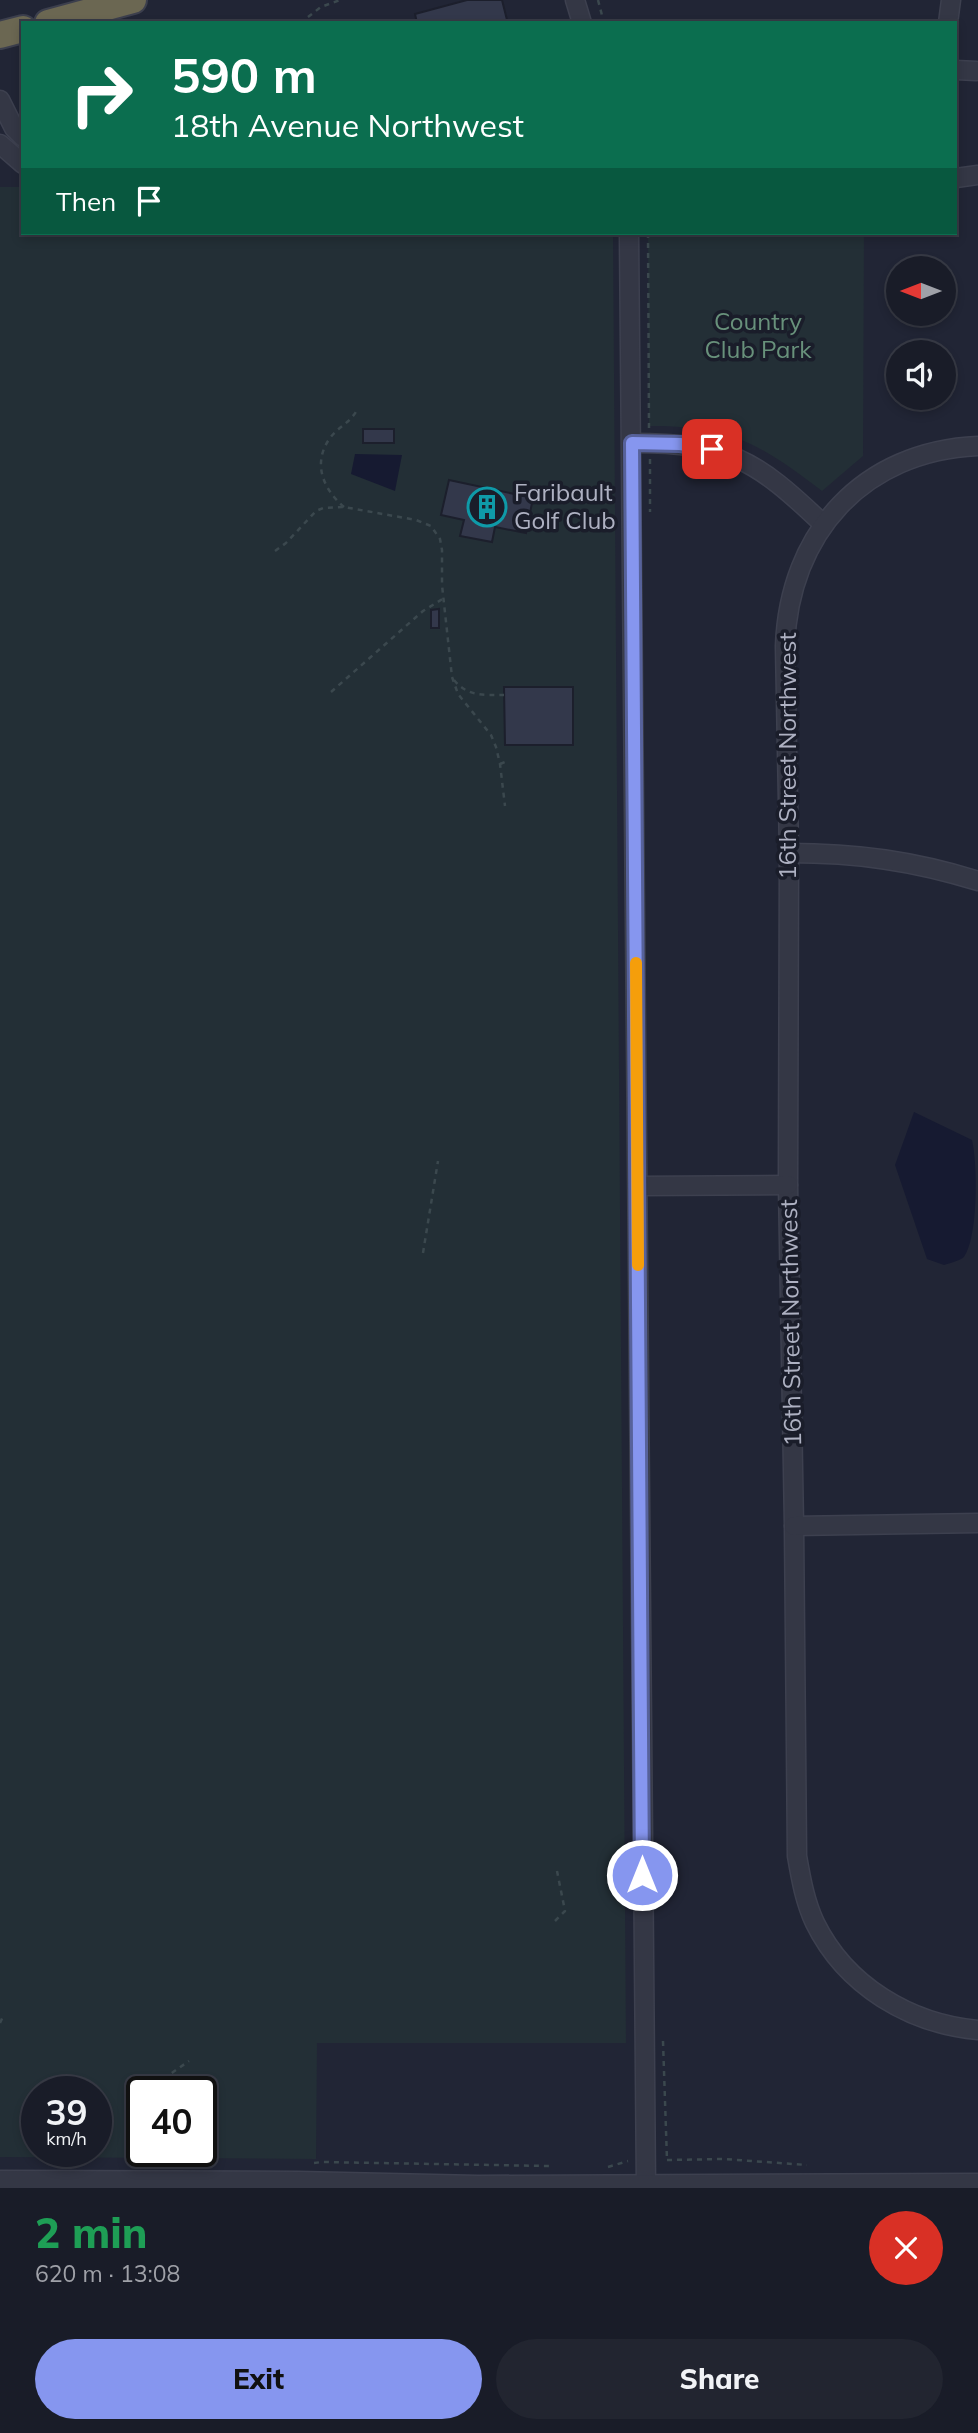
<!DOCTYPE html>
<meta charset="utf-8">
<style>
:root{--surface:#191c28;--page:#222530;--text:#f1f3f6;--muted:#9fa1a8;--line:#373a45;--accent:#8696ef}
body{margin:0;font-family:Mulish,sans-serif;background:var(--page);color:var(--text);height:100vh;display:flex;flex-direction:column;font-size:26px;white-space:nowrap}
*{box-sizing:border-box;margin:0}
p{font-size:23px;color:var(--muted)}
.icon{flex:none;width:38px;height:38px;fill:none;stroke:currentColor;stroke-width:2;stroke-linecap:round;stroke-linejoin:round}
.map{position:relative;height:2188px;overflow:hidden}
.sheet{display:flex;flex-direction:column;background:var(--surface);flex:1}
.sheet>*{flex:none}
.hud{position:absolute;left:21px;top:21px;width:936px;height:214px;border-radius:0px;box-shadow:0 4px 10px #0003,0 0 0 2px var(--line);background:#0b6e4f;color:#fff;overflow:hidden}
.needle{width:46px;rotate:270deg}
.tools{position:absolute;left:886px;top:256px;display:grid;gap:14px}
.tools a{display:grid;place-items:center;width:70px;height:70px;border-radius:50%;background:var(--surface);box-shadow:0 4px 10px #0003,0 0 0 2px var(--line);font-size:35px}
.speed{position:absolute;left:21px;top:2076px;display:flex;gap:14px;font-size:35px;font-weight:700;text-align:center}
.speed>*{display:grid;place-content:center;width:91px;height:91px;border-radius:50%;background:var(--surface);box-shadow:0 4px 10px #0003,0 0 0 2px var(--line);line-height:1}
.speed small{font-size:18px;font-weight:400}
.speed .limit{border:4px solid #111;border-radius:10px;background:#fff;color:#111}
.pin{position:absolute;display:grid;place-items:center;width:60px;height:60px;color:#fff;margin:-30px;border-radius:14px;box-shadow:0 4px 10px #0006}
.me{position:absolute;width:77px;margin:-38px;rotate:0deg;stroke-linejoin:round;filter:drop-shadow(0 0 5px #0008)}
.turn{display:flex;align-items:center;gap:24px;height:147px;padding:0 35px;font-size:32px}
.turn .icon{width:91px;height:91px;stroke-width:2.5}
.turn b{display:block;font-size:49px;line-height:60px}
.then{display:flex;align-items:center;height:66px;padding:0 35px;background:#0003;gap:14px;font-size:26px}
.round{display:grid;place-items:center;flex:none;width:74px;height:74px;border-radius:37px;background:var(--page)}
.overview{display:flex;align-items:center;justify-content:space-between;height:119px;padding:0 35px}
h1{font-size:42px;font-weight:800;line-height:52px;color:#1e9e55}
.button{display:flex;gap:14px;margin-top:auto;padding:14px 35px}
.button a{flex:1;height:80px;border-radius:42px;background:var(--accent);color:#111;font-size:28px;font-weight:800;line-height:80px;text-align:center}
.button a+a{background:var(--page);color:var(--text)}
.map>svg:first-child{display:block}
.green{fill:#232f36;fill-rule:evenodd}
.water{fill:#161a31}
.building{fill:#33384b;stroke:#1c1f2c;stroke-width:2}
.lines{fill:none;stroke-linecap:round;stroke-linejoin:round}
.minor-casing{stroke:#3d404f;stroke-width:21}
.highway-casing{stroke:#3c3f4d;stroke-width:30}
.path{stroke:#3b484e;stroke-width:2.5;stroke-dasharray:5 5;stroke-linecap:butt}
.minor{stroke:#343745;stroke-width:18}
.highway{stroke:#6b6752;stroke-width:26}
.route-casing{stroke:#57629b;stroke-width:18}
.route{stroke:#8696ef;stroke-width:12}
.slow{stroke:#f59e0b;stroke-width:12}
.labels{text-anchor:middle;stroke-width:7;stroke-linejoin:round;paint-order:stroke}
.park-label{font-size:24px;fill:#68917b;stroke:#1a1d2a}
.poi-label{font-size:24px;fill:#aeb1c2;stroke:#1a1d2a;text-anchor:start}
.street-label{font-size:24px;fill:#aeb1c2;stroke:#1a1d2a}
</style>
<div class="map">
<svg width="978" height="2188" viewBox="0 0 978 2188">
<rect width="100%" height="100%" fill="#212535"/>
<g class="green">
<path d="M0,187H23V233H613L626,2043H317L316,2159L0,2157ZM37,2091H96V2151H37ZM142,2091H201V2151H142Z"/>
<path d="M648,233H864L863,456L822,491C759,443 731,426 649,426Z"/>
</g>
<g class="water">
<path d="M355,454L402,455L395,491L351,474Z"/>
<path d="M914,1112L972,1140C978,1166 978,1238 964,1257C959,1261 950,1263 944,1265L927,1259L895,1165Z"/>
</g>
<g class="building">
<path d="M467,0H502L507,20H539V23H417L415,14Z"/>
<rect x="363" y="429" width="31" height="14"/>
<path d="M449,480L533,498L526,533L495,527L492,542L460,536L464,520L441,515Z"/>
<path d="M439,609V628H431V610Z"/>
<path d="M504,687H573V745H505Z"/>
</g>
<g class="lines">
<defs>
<g id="minor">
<path d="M575,0L582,23"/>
<path d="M948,23L951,0"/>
<path d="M956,70L976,71"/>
<path d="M0,100L14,128L23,137"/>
<path d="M0,144L23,164"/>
<path d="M956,178L978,175"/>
<path d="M629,233L646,2188"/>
<path d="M632,443C729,443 755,459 823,524"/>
<path d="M978,446C863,451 789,533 785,646L789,853L788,1185L794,1526L797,1856C801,1879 805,1902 815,1923C846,1986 910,2024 978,2030"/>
<path d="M789,853C856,853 914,861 978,881"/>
<path d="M638,1186L788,1185"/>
<path d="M794,1526L978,1523"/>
<path d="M0,2180L298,2181L478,2185L978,2183"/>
</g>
<g id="highway">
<path d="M48,23L133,0"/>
<path d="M0,35L23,29"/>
</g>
</defs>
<use href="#minor" class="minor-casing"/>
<use href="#highway" class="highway-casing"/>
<g class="path">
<path d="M598,0L604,23"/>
<path d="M300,23L321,7L340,0"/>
<path d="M648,233L649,428"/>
<path d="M650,459V512"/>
<path d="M344,507C323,489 312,463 330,438C338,427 350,423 357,410"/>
<path d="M275,551L286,543L316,511L323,508L344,507L416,520L431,526L440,539L442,550V585L452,677L458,694L491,735L496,747L500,764L505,806"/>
<path d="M454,680C468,697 484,695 504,695"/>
<path d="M331,692L423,611L444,598"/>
<path d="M500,764L507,761"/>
<path d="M423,1253L438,1161"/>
<path d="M555,1921L565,1911L556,1866"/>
<path d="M0,2023L4,2014"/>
<path d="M663,2041L667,2160"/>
<path d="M142,2103L132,2105L128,2104L125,2092L129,2087L153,2086L189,2061"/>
<path d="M667,2160L724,2159L807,2165"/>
<path d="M314,2163L322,2162L549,2166"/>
<path d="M608,2167L628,2161"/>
</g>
<use href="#minor" class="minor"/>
<use href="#highway" class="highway"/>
</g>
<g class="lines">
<defs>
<path id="route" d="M642,1875L632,443L680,444L712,449"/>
</defs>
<use href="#route" class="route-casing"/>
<use href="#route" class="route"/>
<path class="slow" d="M636,963L638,1265"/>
</g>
<defs>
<symbol id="building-ring" viewBox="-11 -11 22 22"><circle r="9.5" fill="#1a1d2a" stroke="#0f9aa8" stroke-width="1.5"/><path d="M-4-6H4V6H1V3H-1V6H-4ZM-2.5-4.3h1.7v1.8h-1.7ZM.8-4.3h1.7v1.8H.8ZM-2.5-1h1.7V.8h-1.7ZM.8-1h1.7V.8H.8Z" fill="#0f9aa8"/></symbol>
</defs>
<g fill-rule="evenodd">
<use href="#building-ring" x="465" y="485" width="44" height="44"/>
</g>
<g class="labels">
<g class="park-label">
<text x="758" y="330">Country<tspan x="758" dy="28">Club Park</tspan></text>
</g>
<g class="poi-label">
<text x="514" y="501">Faribault<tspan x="514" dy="28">Golf Club</tspan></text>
</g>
<g class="street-label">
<text transform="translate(788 756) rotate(-90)" y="8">16th Street Northwest</text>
<text transform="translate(791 1323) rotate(-91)" y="8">16th Street Northwest</text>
</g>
</g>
</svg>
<div class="tools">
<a><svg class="needle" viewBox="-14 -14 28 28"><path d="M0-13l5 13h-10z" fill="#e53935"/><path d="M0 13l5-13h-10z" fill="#9fa1a8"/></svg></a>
<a><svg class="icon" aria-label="sound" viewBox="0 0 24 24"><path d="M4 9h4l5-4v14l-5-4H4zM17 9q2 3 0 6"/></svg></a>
</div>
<div class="speed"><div>39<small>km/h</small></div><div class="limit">40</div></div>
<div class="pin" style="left:712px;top:449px;background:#d93025"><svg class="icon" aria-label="arrive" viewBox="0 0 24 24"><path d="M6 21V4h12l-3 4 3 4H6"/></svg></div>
<svg class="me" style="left:642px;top:1875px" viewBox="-20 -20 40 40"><circle r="17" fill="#8696ef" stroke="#fff" stroke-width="3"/><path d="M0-11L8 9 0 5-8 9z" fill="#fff"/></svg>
<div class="hud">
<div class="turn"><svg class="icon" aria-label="right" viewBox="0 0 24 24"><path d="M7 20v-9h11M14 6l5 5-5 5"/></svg><div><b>590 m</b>18th Avenue Northwest</div></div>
<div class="then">Then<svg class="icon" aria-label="arrive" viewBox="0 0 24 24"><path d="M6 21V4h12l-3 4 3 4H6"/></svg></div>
</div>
</div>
<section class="sheet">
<div class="overview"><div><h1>2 min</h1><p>620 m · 13:08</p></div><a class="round" style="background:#d93025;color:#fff"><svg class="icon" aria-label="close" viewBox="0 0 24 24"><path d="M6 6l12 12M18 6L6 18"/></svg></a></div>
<div class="button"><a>Exit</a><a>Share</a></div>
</section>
